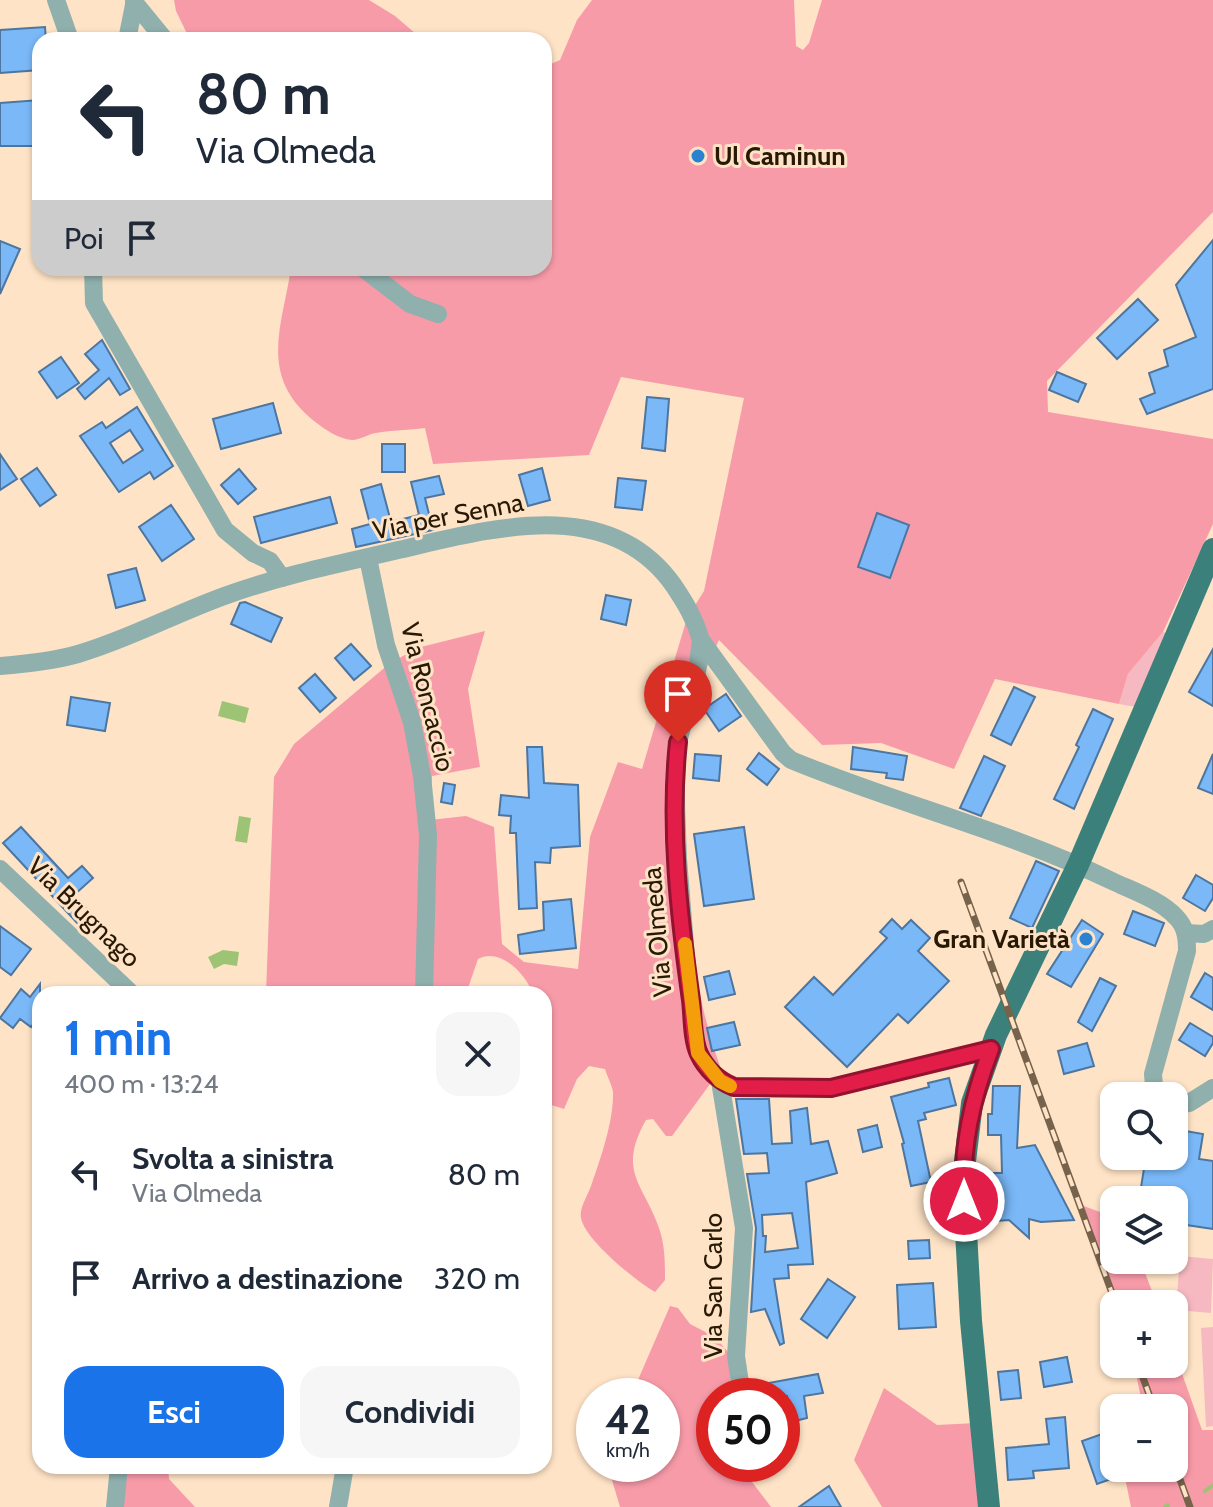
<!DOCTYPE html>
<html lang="it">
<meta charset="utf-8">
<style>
:root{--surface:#fff;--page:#f6f6f7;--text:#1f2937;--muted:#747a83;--accent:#1a73e8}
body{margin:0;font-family:Cabin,sans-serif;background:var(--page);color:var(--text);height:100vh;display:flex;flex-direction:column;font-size:30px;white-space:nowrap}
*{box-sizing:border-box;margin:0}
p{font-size:26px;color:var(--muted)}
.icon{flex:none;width:44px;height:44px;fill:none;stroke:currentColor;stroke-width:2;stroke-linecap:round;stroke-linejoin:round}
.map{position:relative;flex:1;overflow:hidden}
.drawer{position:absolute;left:32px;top:986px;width:520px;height:488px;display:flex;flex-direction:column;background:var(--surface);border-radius:24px;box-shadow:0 2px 6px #0004}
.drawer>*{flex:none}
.guide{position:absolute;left:32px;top:32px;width:520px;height:244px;border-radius:24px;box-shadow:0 2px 6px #0004;background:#fff;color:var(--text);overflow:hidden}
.controls{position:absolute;left:1100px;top:1082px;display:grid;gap:16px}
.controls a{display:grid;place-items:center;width:88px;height:88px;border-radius:16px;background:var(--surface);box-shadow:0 2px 6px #0004;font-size:40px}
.speed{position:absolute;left:576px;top:1378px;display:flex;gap:16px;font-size:40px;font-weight:700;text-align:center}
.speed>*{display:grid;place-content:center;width:104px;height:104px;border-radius:50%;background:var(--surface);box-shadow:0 2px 6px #0004;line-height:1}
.speed small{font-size:20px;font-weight:400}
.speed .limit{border:12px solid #d22;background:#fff;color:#111}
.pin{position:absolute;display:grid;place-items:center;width:68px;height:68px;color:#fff;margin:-82px -34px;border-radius:50% 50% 50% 0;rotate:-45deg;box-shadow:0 0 8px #0007}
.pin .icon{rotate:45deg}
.me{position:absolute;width:88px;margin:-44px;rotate:0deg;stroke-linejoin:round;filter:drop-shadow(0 0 6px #0008)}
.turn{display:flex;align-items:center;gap:28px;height:168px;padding:0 32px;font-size:36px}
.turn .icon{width:104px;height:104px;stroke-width:2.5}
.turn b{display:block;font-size:56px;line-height:68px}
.then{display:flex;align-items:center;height:76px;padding:0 32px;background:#0003;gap:16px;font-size:30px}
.round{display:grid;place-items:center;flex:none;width:84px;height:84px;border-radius:24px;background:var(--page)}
.summary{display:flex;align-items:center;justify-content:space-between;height:136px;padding:0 32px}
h1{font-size:48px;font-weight:800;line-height:60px;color:var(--accent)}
.action{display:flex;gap:16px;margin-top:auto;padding:16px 32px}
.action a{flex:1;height:92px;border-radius:24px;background:var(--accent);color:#fff;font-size:32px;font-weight:800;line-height:92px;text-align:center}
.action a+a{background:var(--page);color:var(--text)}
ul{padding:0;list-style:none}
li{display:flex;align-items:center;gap:24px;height:104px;padding:0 32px}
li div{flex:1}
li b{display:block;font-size:30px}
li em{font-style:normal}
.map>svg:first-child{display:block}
.green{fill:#f6b9c1}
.forest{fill:#f89ba9}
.water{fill:#9dc475}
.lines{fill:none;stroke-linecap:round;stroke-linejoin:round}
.stream{stroke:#9dc475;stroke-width:4}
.building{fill:#7ab8f8;stroke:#4c76a0;stroke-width:2;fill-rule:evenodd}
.minor{stroke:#8fb0ad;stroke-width:18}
.major{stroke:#3c807b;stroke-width:22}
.rail-casing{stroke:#77634c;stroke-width:7}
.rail{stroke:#fee3c6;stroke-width:4;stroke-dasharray:12;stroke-linecap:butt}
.route-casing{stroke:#92132f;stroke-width:20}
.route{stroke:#e11d48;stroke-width:14}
.slow{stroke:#f59e0b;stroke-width:14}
.poi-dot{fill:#2b82d0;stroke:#fee3c6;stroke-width:3}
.labels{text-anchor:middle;stroke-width:6;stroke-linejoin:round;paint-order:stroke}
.poi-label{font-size:26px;font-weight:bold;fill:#281905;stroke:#fee3c6;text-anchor:start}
.street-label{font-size:26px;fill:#281905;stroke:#fee3c6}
</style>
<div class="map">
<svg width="1213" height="1507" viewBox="0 0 1213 1507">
<rect width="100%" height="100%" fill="#fee3c6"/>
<g class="green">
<path d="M1163,632L1168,634L1136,707L1119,704L1128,674Z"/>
<path d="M1180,1256L1213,1259L1211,1313L1176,1310Z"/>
<path d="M1213,1327V1426L1206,1427L1201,1328Z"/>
</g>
<g class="forest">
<path d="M174,0H369L395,16L423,40H190L176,11Z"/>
<path d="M592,0H794L796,46L803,50L809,43L822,0H1213V212L1047,381L1048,412L1213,439V524L1163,632L1128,674L1119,704L995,679L954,769L881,743L822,745L719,640C702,674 693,708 686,744C682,770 684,798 685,823C686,907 692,990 721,1069L672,1136H666L653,1119L646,1120C616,1173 645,1184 660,1231C665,1247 665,1264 665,1280L655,1292C636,1281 585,1240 581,1218C579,1207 589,1194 592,1183C601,1158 614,1119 613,1092C612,1085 607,1076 605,1069L589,1066L577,1079L564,1109L548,1104L544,1100V994H533C526,974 500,947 478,959L466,994H266L274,777L294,744L389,664L417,648L485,631L468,689L480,767L432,776L430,820L466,816L494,827L502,944L524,962L578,969L590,837L618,762L642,769L687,618L704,591L744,398L621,377L589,455L433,464L425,428C409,430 392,430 376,433C368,434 360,440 352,440C339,439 324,429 314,421C258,376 282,327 291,268H544V67L560,60L577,20Z"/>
<path d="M1078,1204L1114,1217V1260H1140L1157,1304H1115Z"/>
<path d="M670,1306L678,1308L690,1324L715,1337L728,1352L732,1396H714V1464H743L746,1474L771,1507H620L612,1480L613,1464H662V1396H631Z"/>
<path d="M1174,1351L1202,1430H1213V1507H1131L1123,1468H1174V1408H1143L1134,1364H1174Z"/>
<path d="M884,1388L937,1425L976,1423L980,1507H882L854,1460Z"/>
<path d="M115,1466H168L169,1479L195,1507H109Z"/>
</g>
<g class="water">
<path d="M222,701L249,708L245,723L218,716Z"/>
<path d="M239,816L251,818L247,843L235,841Z"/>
<path d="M223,950L239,952L237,966L224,964L214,969L208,957Z"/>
</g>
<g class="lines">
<g class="stream">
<path d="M1205,1491L1213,1485"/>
<path d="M1165,1507L1168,1505"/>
</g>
</g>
<g class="building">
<path d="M45,27L46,40H40V70L0,73V30Z"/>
<path d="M40,100V146H0V103Z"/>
<path d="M1213,240V389L1147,414L1140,399L1155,393L1149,373L1168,366L1164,350L1196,337L1176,285Z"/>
<path d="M0,241L20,249L0,294Z"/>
<path d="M1138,299L1158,320L1117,359L1097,338Z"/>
<path d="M102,340L130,389L120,395L109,378L85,399L77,389L99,370L85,354Z"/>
<path d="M61,357L79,383L57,398L39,372Z"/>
<path d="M1057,372L1086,384L1078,402L1049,390Z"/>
<path d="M647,397L669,399L665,451L642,448Z"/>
<path d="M273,403L281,433L221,449L213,419Z"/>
<path d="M137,407L173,466L154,479L150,472L119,492L80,436L102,422L106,428ZM130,430L143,450L123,463L110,443Z"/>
<rect x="382" y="444" width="23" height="28"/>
<path d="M0,454L17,479L0,490Z"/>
<path d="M37,468L56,495L40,506L21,479Z"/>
<path d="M542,468L550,500L528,506L519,475Z"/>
<path d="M239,469L256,489L238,504L221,485Z"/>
<path d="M439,476L444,494L425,498L433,530L356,547L352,529L370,524L361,490L381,484L391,522L419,515L411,482Z"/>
<path d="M618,478L646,481L642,510L615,507Z"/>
<path d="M330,497L337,523L261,543L254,517Z"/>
<path d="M171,505L194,539L162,561L139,527Z"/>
<path d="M877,513L909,525L890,578L858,567Z"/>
<path d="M136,568L145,600L116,608L108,575Z"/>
<path d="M606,595L631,600L626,625L601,619Z"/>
<path d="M245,602L282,618L271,642L231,624L240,603Z"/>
<path d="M351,644L371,666L354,680L335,658Z"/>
<path d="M1213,649V706L1189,692Z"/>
<path d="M315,674L336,698L320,712L299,688Z"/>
<path d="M1014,687L1035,697L1011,745L991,735Z"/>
<path d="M726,694L741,716L719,731L704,709Z"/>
<path d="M71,697L110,703L105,731L67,725Z"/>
<path d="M1093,709L1113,719L1074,809L1054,799L1079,747L1076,745Z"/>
<path d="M527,747H542L544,783L578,785L580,846L551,848L550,863L535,862L537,908L519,909L516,833H510L511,816L499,815L501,795L529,798Z"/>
<path d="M853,747L907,756L903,780L886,778L887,773L851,769Z"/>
<path d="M759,753L779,769L767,785L747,769Z"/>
<path d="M695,754L721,756L719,781L693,778Z"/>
<path d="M1213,754V794L1198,788Z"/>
<path d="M984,756L1005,766L981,816L960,808Z"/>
<path d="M444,783L455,785L452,804L441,802Z"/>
<path d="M21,827L68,878L82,866L93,878L74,895L93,916L81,927L3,843Z"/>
<path d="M744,827L754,899L704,906L694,834Z"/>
<path d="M1036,861L1059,871L1032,928L1010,918Z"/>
<path d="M1196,875L1213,885V898L1205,911L1183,898Z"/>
<path d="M571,899L576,948L520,954L518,935L544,930L543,902Z"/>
<path d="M1133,911L1164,923L1155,946L1124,934Z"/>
<path d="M892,919L902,929L911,920L930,938L918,951L949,981L908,1023L898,1014L847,1067L785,1007L814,977L833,995L887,938L880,932Z"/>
<path d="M1082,920L1103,934L1071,987L1047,974Z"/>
<path d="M0,926L31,949L11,975L0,967Z"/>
<path d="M729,971L735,994L709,1000L704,977Z"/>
<path d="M1205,973L1213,978V1010L1191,997Z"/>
<path d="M1100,978L1116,986L1092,1031L1078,1022Z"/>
<path d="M40,984V1015L31,1027L20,1019L13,1028L0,1018L21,989L30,997Z"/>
<path d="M734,1022L740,1045L712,1051L707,1028Z"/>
<path d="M1190,1023L1213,1037V1043L1205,1056L1179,1040Z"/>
<path d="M1087,1043L1094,1066L1064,1074L1058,1051Z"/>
<path d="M949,1078L956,1105L924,1113L926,1119L918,1121L931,1182L911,1186L902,1144L904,1143L891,1097L929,1087L928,1083Z"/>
<path d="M993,1086H1020L1017,1148L1035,1145L1074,1220L1041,1222L1029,1219V1238L1009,1220L984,1222L981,1173H1002L1001,1135H988V1114H992Z"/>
<path d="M736,1099H769L772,1144L792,1143L790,1111L807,1108L811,1144L828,1141L837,1173L806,1182L813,1264L788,1265L789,1278L774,1279L784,1343L780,1345L765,1309L751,1312L756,1228L747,1174L769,1173L767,1153L744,1154ZM792,1213L798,1248L765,1252L766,1236H763L762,1215Z"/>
<path d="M877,1125L882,1147L863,1152L858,1130Z"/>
<path d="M1174,1129L1203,1134L1199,1159L1213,1161V1229L1186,1225L1185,1232L1174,1230V1200H1139L1146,1156H1174Z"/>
<path d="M929,1240L930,1258L909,1259L908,1241Z"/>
<path d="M828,1279L855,1297L827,1338L801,1319Z"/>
<path d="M933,1283L936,1327L899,1329L897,1285Z"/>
<path d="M1067,1357L1072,1382L1044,1387L1040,1362Z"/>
<path d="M1018,1370L1021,1398L1001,1400L998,1372Z"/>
<path d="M818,1374L823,1393L804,1396L807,1418L791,1422L787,1396H755L753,1386Z"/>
<path d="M1065,1417L1069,1468L1033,1471L1034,1478L1008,1480L1006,1448L1049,1444L1046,1419Z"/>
<path d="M1102,1434L1117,1477L1097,1484L1082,1441Z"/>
<path d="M829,1486L841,1507H799Z"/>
</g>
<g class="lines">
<g class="minor">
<path d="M56,0L70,40"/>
<path d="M134,2L165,40"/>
<path d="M127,40L135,0"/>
<path d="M93,268L94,303L225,530L253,553L270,561L282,578"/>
<path d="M363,268L410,304L438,314"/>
<path d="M368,558L386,645L412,722L422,776L428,835L424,994"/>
<path d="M701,640L697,672L678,742L675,776L678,859L687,970L698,1053L720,1081L734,1087L831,1088L991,1049"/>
<path d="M0,666C26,664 53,661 78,654C130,639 178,612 230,594C283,575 339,564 394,551C487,530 608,492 674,586C686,604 695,619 701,640L783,753L791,760C897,804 1009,831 1112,881C1133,891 1160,900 1176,917C1186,927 1187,938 1187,951L1153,1074L1154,1086L1159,1096"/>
<path d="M0,869L132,994"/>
<path d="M1186,933L1204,934L1213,929"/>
<path d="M720,1081L744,1228L736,1356L742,1396"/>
<path d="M1174,1105L1189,1103L1213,1088"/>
<path d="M115,1507L119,1466"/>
<path d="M338,1507L345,1466"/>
</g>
<path class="major" d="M989,1507L971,1321L963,1178L972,1103L996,1035L1078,865L1213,549"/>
<defs>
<g id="rail">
<path d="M961,882L1116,1304"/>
<path d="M1138,1364L1154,1408"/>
<path d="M1174,1463L1190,1507"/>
</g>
</defs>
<use href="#rail" class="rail-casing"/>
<use href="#rail" class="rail"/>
</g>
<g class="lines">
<defs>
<path id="route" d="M678,742C669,827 679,915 691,1000C693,1016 692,1039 699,1054C706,1069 719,1081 734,1087L831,1088L991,1049C972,1099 961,1147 964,1201"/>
</defs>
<use href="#route" class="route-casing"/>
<use href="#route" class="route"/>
<path class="slow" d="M685,944L698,1053L720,1081L730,1086"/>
</g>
<g class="poi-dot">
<circle cx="698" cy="156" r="8"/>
<circle cx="1086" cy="939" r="8"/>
</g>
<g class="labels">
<g class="poi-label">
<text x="714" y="165">Ul Caminun</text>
<text x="1070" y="948" text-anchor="end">Gran Varietà</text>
</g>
<g class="street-label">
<text transform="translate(448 516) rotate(-11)" y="9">Via per Senna</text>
<text transform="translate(428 697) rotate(76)" y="9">Via Roncaccio</text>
<text transform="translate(84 912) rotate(44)" y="9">Via Brugnago</text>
<text transform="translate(657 932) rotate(-95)" y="9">Via Olmeda</text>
<text transform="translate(713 1286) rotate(-90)" y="9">Via San Carlo</text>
</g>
</g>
</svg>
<div class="controls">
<a><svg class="icon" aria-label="search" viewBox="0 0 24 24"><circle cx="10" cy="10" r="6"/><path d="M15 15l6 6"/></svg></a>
<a><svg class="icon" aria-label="layers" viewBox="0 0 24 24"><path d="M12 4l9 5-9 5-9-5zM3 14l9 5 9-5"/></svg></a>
<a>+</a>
<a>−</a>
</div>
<div class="speed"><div>42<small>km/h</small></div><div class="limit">50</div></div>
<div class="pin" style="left:678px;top:742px;background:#d93025"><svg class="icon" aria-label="arrive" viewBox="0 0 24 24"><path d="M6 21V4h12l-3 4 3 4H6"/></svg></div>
<svg class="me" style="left:964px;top:1201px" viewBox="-20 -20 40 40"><circle r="17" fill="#e11d48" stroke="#fff" stroke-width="3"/><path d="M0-11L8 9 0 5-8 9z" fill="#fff"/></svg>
<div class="guide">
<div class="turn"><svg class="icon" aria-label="left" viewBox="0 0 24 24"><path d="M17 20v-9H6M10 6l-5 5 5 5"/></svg><div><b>80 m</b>Via Olmeda</div></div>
<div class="then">Poi<svg class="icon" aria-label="arrive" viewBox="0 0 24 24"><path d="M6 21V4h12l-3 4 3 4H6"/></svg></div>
</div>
<section class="drawer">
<div class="summary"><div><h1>1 min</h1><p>400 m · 13:24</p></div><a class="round"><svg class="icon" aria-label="close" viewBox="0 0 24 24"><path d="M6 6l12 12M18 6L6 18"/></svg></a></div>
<ul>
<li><svg class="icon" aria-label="left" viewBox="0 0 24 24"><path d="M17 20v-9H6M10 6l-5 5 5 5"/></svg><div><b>Svolta a sinistra</b><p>Via Olmeda</p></div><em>80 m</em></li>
<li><svg class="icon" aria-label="arrive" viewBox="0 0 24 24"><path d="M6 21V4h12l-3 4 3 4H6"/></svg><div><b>Arrivo a destinazione</b></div><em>320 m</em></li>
</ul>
<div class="action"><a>Esci</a><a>Condividi</a></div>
</section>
</div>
